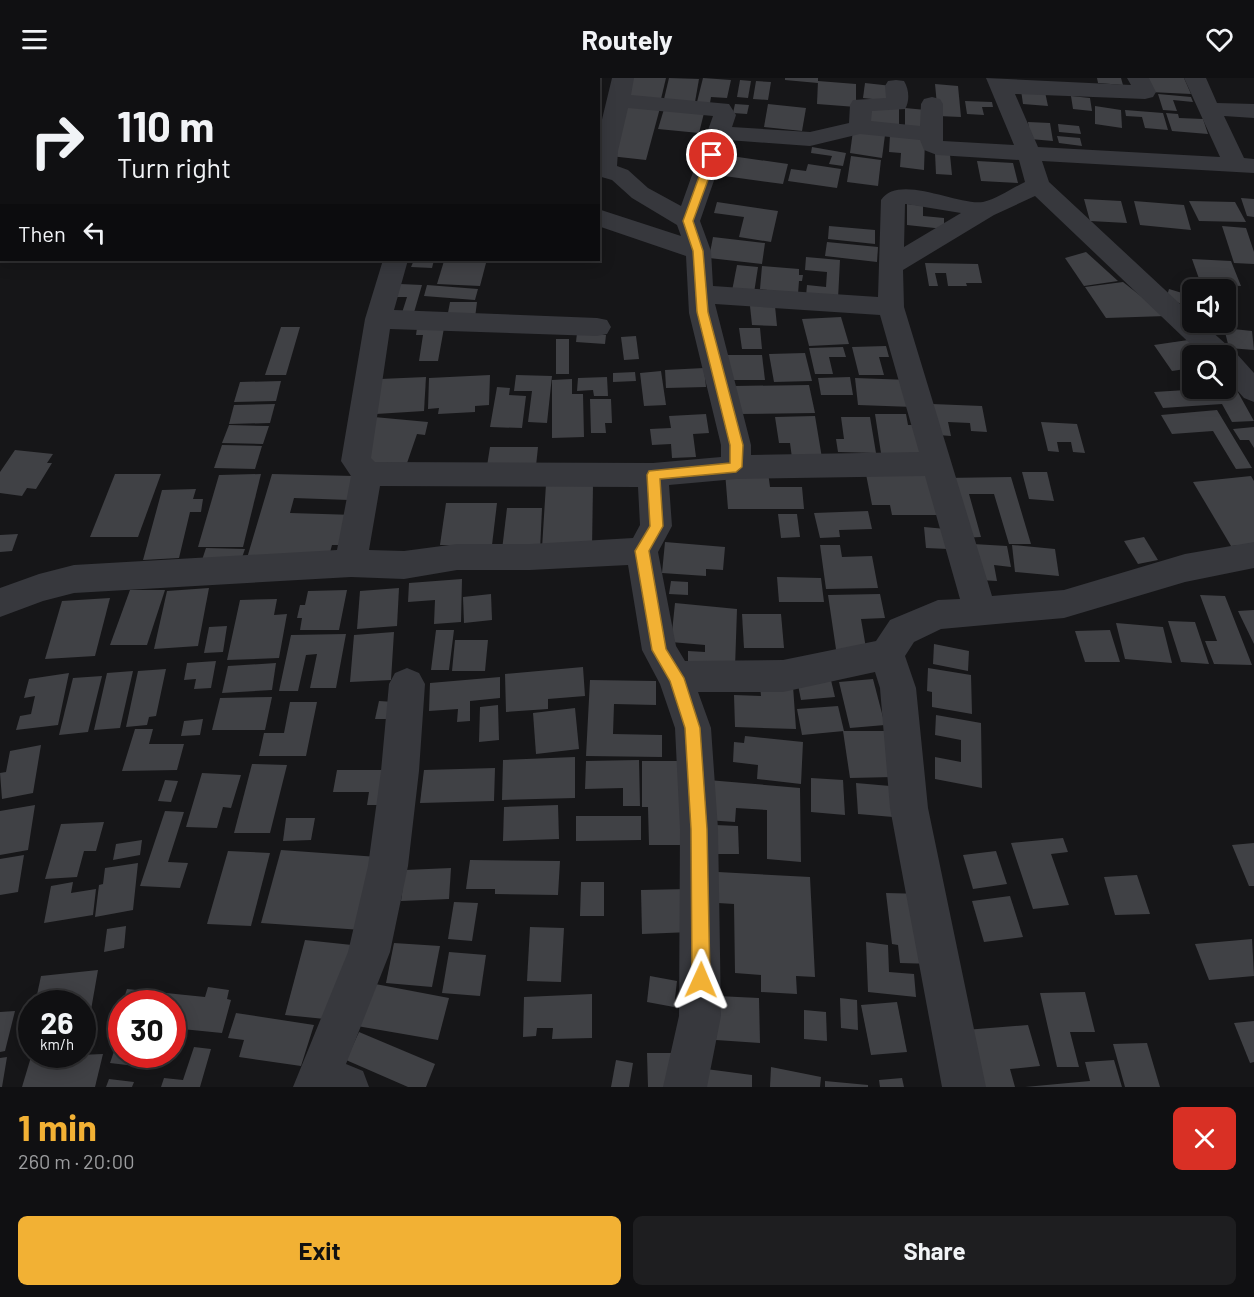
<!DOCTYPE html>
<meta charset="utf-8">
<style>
:root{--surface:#101012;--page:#1e1e20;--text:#f1f3f6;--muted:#9c9d9f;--line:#303032;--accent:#f2b134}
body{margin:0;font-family:Barlow,sans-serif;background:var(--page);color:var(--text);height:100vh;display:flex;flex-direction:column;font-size:22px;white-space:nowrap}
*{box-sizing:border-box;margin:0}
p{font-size:20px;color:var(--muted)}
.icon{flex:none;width:33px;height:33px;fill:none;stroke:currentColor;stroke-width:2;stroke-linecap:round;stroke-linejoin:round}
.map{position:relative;height:1009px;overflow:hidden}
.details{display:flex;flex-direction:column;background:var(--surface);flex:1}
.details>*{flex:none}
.top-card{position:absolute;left:0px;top:0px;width:600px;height:183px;box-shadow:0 3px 15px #0003,0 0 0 2px var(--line);background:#101012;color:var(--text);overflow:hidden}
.tools{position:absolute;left:1182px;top:201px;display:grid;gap:12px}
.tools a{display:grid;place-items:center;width:54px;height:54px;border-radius:9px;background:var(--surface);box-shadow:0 3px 15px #0003,0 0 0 2px var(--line);font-size:30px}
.speed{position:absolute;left:18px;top:912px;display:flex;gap:12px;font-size:30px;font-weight:700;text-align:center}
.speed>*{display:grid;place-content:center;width:78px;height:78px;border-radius:50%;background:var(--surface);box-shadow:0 3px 15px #0003,0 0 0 2px var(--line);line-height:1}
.speed small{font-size:15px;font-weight:400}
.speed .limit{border:9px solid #d22;background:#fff;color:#111}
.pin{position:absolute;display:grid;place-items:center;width:51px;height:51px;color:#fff;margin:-26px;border:3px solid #fff;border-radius:50%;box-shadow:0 2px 6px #0007}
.me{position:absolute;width:66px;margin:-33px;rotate:1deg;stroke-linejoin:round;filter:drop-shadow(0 0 4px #0008)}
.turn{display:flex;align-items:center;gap:21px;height:126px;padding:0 18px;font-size:27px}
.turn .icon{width:78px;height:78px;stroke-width:2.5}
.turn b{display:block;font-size:42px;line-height:51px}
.then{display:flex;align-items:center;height:57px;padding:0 18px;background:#0003;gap:12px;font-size:22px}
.round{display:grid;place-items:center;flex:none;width:63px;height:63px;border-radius:9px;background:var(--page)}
.summary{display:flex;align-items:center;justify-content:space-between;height:102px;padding:0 18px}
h1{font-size:36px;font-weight:700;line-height:45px;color:var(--accent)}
.cta{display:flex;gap:12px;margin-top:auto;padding:12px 18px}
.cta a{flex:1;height:69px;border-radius:9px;background:var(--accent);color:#111;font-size:24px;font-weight:700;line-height:69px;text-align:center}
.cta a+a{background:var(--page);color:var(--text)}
header{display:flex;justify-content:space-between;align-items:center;height:78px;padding:0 18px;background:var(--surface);font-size:27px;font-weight:700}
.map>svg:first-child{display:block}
.building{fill:#404145}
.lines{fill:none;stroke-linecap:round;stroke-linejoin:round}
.minor{fill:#37383d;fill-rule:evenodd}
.route{fill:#f2b134;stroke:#9d7322;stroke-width:1.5}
</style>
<header><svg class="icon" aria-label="menu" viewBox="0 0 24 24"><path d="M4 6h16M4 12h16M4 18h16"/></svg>Routely<svg class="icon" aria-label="heart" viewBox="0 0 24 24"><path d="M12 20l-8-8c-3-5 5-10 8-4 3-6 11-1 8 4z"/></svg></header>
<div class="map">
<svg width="1254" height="1009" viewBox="0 0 1254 1009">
<rect width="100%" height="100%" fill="#161618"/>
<g class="building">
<path d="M629,0H666L661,21L624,18Z"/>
<path d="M669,0L699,1L695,24L664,21Z"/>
<path d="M703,0L731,2L727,20L711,19L710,25L697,24Z"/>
<path d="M785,0H818V5L785,2Z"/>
<path d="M1097,0H1121L1123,7L1098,5Z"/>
<path d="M1145,0H1184L1191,16L1150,14Z"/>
<path d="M740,2L751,3L748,20L737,19Z"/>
<path d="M756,3L771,4L768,22L753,21Z"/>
<path d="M818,3L856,6V29L817,26Z"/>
<path d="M865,5L892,8L891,23L863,20Z"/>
<path d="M935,6L958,8L961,39L938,38Z"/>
<path d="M1021,12L1045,14L1048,28L1023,26Z"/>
<path d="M1158,16L1191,19L1193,24L1173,22L1177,33L1163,32Z"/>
<path d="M1071,18L1090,20L1092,33L1073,31Z"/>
<path d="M965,23L992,24L993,29H982L984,37L967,36Z"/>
<path d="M625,26L660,30L646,82L610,78Z"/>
<path d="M735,26L749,27L747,36L733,35Z"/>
<path d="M768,26L806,30L802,53L764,49Z"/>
<path d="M867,28L899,31V48L866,45Z"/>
<path d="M1095,28L1121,32L1122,50L1095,46Z"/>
<path d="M905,30L926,32V51L905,49Z"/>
<path d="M664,31L704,35L699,55L658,51Z"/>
<path d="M1125,32L1163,35L1168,52L1145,50L1142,39L1126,38Z"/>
<path d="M1166,35L1178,36L1179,40L1203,41L1208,56L1172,53Z"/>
<path d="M1028,44L1050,45L1053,63L1030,61Z"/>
<path d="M1058,46L1079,48L1081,56L1059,54Z"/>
<path d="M853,53L885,57L882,80L850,75Z"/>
<path d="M890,57L925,61L924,92L900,89L901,75L889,74Z"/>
<path d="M1057,58L1080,60L1082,68L1059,65Z"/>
<path d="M812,69L846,75L843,88L829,86L832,78L811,75Z"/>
<path d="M935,75L950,77L952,97L936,96Z"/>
<path d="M724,77L788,86L783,106L717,97Z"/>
<path d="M851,78L881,82L878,108L847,104Z"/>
<path d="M977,83L1013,85L1018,105L981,103Z"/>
<path d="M808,86L841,91L837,110L788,103L791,91L806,93Z"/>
<path d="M1241,120L1254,121V139L1247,138Z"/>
<path d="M1084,121L1121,123L1127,145L1090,143Z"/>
<path d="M1134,123L1184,127L1191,152L1140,147Z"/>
<path d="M1189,123L1235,124L1246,144L1199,143Z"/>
<path d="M717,124L778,133L771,164L739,159L744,139L714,135Z"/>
<path d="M907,126L923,128V138L944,140V151L907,147Z"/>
<path d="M829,148L875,152V166L828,161Z"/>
<path d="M1222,148L1246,150L1254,174V186L1234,185Z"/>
<path d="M713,159L765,165L762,186L709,180Z"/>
<path d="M827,164L878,169L877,184L825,178Z"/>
<path d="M1086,174L1118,203L1084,208L1065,180Z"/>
<path d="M806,179L840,182L838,221L806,218L807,207L826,209L827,194L805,192Z"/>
<path d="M1192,181L1231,183L1241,208L1224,207L1225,212H1203Z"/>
<path d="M414,182H434L432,190L411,189Z"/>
<path d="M444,183L486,185L480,208L437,206Z"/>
<path d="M925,185L978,186L982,205H966L967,208H948L946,195H935L938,208H929Z"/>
<path d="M737,187L758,189L754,215L732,213Z"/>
<path d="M762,188L799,191V197H803L802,203H799L798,216L760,211Z"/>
<path d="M1123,204L1166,238L1106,240L1085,209Z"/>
<path d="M400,206L422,207L413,238H401L407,219H396Z"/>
<path d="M427,207L478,211L475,222L424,218Z"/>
<path d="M1169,211L1192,218V229L1166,221Z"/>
<path d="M450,224H477L475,240H447Z"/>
<path d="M750,228H775L777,248L752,247Z"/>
<path d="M1226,228L1238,232L1235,243L1226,240Z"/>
<path d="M841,239L849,266L809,268L802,241Z"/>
<path d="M281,249H300L286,297H265Z"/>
<path d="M417,250H444L438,283H419L423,257H416Z"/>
<path d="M739,250H760L762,271H742Z"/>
<path d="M1224,250L1252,253L1254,272L1229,270Z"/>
<path d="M577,255L606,257L605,266L576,264Z"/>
<path d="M636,258L639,281L624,282L621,259Z"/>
<rect x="556" y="261" width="13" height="35"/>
<path d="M1195,261L1207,278H1192V290L1172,293L1154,267Z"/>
<path d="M886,268L889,279H879L884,297H859L852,269Z"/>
<path d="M843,269L846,279H829L833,296H815L809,270Z"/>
<path d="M805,275L812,303L774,304L769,276Z"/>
<path d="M722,277H762L765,302H724Z"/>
<path d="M704,290L706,309L666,310L665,292Z"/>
<path d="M661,293L666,327L644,328L640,295Z"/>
<path d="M635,294L636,303L613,304V295Z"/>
<path d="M490,297L489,327L475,328V334L438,336L439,330L428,331L429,300Z"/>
<path d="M516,297L552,298L547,345L528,344L532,313H514Z"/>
<path d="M426,299L424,333L376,336L380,301Z"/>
<path d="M607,299L608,318H594L593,312L577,313L578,300Z"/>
<path d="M850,299L853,317H821L818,300Z"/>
<path d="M855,300L910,302L913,329L858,327Z"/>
<path d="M572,301V316H583L584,359L552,360V302Z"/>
<path d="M281,303L276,323L234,324L240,304Z"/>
<path d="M809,307L815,335L738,336L734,308Z"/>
<path d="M497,309L510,310L509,317L526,318L522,350L490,349Z"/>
<path d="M1235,309L1254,343L1232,344L1222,326L1163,330L1154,314Z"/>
<path d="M590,321H611L612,345H605L606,355H591Z"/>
<path d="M275,326L270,345L229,346L234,327Z"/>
<path d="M932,326L982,328L987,354L971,353L970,345L948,344L951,358L938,357Z"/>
<path d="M1217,332L1252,390L1236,391L1213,353L1172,356L1161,337Z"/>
<path d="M706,336L709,355L693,356L696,379L672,380L671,366L652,367L650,351L671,350L669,338Z"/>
<path d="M875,336H906L908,347H919L924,376L881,375Z"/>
<path d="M815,338L822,380H792L790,365H779L775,339Z"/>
<path d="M374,339L428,344L425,357L417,356L406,388L363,384Z"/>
<path d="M841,339H870L876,375L838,374L836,361H844Z"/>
<path d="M1041,344L1077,346L1085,375L1073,374L1071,364H1057L1059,374L1048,373Z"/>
<path d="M229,347L269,348L263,366L222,365Z"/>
<path d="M1254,349V370L1249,362H1240L1233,351Z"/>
<path d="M222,367L262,368L255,391L214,390Z"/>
<path d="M490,369H538L536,388H487Z"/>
<path d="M15,372L53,376L47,385H52L36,411L27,410L22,418L0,415V394Z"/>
<path d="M865,391H928L938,437H892L890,427H872Z"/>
<path d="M725,394H768L770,409H802L804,431H728Z"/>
<path d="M1022,394H1047L1054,423L1029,421Z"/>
<path d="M115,396H161L138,459H90Z"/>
<path d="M261,396L243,469H198L219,397Z"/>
<path d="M272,396L354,398L349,422L294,420L290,435L355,437L349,467H332L328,482L247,480Z"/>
<path d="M1251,398L1254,403V466L1231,468L1193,404Z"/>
<path d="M1011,399L1031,466H1009L994,416H969L981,459L960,460L944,400Z"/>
<path d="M546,406H593L592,470H542Z"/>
<path d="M196,411L193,421H203L201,434H190L179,480L143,482L162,412Z"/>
<path d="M446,425H497L492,467H440Z"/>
<path d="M507,430H542L540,473L502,472Z"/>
<path d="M868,433L872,451L839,452L840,459L820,460L814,435Z"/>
<path d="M778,436H797L800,459L781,460Z"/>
<path d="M924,449L946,451L948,471L926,470Z"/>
<path d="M18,456L12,473L0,474V457Z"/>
<path d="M1144,459L1158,482L1138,486L1124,463Z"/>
<path d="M665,464L725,469L723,492L706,491V498L662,495Z"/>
<path d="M973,466L1007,468L1011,489L994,487L997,503L979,502Z"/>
<path d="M820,467H840L842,479L872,478L878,510L826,511Z"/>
<path d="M1012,467L1055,471L1059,498L1015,494Z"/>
<path d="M206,470L245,471L239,488H200Z"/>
<path d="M777,499L821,500L824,524H779Z"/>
<path d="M462,501L461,544L434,546L435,522L408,524L409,505Z"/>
<path d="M671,503L688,504V517L669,516Z"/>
<path d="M209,510L198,568L154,571L167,513Z"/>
<path d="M399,510L397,548L357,551L360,513Z"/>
<path d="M130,512H165L147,567H110Z"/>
<path d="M347,512L339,552H300L302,540H297L300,527H305L308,513Z"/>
<path d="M491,516L492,542L464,545L463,519Z"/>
<path d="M880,516L885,540L861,541L866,570L837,578L828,517Z"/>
<path d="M1200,517L1225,518L1252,587L1214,586L1205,563H1217Z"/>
<path d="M110,520L95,578L45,581L62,523Z"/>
<path d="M277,521L274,537L287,536L279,580L227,582L240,522Z"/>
<path d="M675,525L737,531L735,590L688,586V573L705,574V567L671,564Z"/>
<path d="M1254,532V566L1238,533Z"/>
<path d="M742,536H781L784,570H744Z"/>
<path d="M1168,543L1195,544L1209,586L1181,584Z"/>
<path d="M1116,545L1163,549L1172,585L1125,581Z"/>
<path d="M227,548L223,574L204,575L209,549Z"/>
<path d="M436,552H454L449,592H431Z"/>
<path d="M1110,552L1120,584H1085L1075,553Z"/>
<path d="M394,554L391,602L350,604L354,557Z"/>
<path d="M346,556L336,610H310L317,576L306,577L298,613H279L291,557Z"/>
<path d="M455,562H488L485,593H452Z"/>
<path d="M934,566L969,573L968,593L933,586Z"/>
<path d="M216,583L211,610L194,611L196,601L184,602L187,585Z"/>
<path d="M276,585L272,612L222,615L228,588Z"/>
<path d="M583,589L585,618L548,621V631L506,634L505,596Z"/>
<path d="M928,590L971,597L972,636L932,629V614L927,613Z"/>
<path d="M166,591L156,638L149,639L147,647L126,649L138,593Z"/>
<path d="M133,593L120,650L94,652L107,595Z"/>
<path d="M69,595L58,647L16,652L20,638L31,636L35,618L24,620L29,601Z"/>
<path d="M102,598L88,654L59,657L73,600Z"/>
<path d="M830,598L835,619L801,622L797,602Z"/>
<path d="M500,599V620L470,623V643L457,644L458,631L429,633L430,605Z"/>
<path d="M873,601L885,647L850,650L839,604Z"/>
<path d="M590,602L656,603V627L614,626L613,656L662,657V679L586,678Z"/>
<path d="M760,607L793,608L796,651L735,649L734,617L761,618Z"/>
<path d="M272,619L265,652H212L220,620Z"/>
<path d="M379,623L394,624L390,641H375Z"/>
<path d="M290,624H317L306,678H259L264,655H284Z"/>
<path d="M498,627L499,662L479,664L480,629Z"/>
<path d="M838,628L844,653L802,657L797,631Z"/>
<path d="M575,630L579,671L536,676L533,635Z"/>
<path d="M936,637L981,645L982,710L935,701V679L961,684V662L935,657Z"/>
<path d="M203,641L200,657L181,658L184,643Z"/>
<path d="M135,651H153L149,666H184L177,692L122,693Z"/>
<path d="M843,653H885L893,699L850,700Z"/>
<path d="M745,658L803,664L801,706L757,701L758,687L733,684L734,664L744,665Z"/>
<path d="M41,667L33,715L2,721L0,695L6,694L10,673Z"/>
<path d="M575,679V720L502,722L503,682Z"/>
<path d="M639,682L640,728H623V710L585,711L586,683Z"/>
<path d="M642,683H682L685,767H649L648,729H642Z"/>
<path d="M252,686L287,687L270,755H234Z"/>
<path d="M495,690L494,723L420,725L424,692Z"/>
<path d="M337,692H393L388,727H367L369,714H333Z"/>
<path d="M202,695L241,697L231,730L223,729L217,750L186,749Z"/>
<path d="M811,700L843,702L845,737L811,734Z"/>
<path d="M165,702L178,703L171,724L158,723Z"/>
<path d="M708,702L800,710L801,784L767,781V732L736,730L735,744L706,742Z"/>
<path d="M856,705L890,708L893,739L858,736Z"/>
<path d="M35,727L28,772L0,777V733Z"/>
<path d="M558,727L559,761L503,763L504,729Z"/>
<path d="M165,733L184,734L168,784L188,785L180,810L140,808Z"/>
<path d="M576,738H641V762L576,763Z"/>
<path d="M286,740H315L311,762L283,763Z"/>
<path d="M104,744L96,773H84L77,799L45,801L61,746Z"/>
<path d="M715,747L738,748L739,776H715Z"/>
<path d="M1063,760L1068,774L1051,776L1069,827L1033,831L1011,765Z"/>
<path d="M142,762L140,777L113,782L116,766Z"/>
<path d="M1254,765V808H1249L1232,767Z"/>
<path d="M281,772L378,779L362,852L261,845Z"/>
<path d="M228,773L270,775L251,848L207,846Z"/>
<path d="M996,773L1007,806L973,811L963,777Z"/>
<path d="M24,777L18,814L0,817V781Z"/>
<path d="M470,782L560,783L558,817L495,816V811H466Z"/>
<path d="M138,785L133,832L95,839L99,807L103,806L105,790Z"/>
<path d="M451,790L449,821L401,823L405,792Z"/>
<path d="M718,794L810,799L815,899L796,898L797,916L761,914V897L735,895L734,826L718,825Z"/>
<path d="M1137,797L1150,836L1115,837L1104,799Z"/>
<path d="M73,804L71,815L96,811L93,837L44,845L51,808Z"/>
<path d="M581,804H604V838H580Z"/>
<path d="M688,811L691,854L642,856L641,812Z"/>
<path d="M886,815L925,816L934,886L900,885L898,867L892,866Z"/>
<path d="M1010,818L1023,859L984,864L972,823Z"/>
<path d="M454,824L478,825L472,863L448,861Z"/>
<path d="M126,848L124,870L104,874L107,851Z"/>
<path d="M530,849L564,850L561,904L527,903Z"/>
<path d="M1252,861L1254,898L1209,902L1195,866Z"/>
<path d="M305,862L352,867L335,942L285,937Z"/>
<path d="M866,864L888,867L889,894L914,896L916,919L868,914Z"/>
<path d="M394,865L440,868L432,909L386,905Z"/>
<path d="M449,874L486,877L480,918L442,915Z"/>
<path d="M98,892L88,949H82V926H35L41,898Z"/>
<path d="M650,898L677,903L674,929L647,924Z"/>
<path d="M370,905L449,920L438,962L357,948Z"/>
<path d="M208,909L229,912L227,921L231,922L222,955L172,950V926H122L127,911L205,919Z"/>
<path d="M1085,914L1095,954H1070L1079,989H1057L1040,915Z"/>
<path d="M592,916V960L552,961L553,950H537L536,958L523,959L524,919Z"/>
<path d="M717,918L759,920L760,965L716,962Z"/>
<path d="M840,920L857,922L858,952L841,950Z"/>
<path d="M897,924L907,974L871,977L861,927Z"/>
<path d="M804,932L826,934L827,963L804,961Z"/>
<path d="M15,933L5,973L0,974V934Z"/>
<path d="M236,935L314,947L301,988L239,979L244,962L228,960Z"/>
<path d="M31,943L32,970L24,971Z"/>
<path d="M1254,943V984L1250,985L1234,945Z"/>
<path d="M1028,947L1040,988L1010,991L1015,1009H979L965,952Z"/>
<path d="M121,953L122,976H156L152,990L110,985Z"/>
<path d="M359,954L435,986L426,1009H408L346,982Z"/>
<path d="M1147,965L1160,1009H1125L1113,966Z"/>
<path d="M194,969L211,971L200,1009H161L164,1000L183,1002Z"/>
<path d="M647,975H677L678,1009H648Z"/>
<path d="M103,976L95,1009H22L31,979Z"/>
<path d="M7,979L2,1009H0V980Z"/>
<path d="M616,982L633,985L629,1009H611Z"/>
<path d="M1114,982L1122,1009H1025L1090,1003L1085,984Z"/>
<path d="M771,989L821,999L820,1009H770Z"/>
<path d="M706,991L752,997V1009H705Z"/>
<path d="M902,1000L904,1009H880L879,1002Z"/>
<path d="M109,1001L134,1004L132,1009H106Z"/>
<path d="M825,1003L868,1007V1009H825Z"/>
</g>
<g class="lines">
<g class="minor">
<rect x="230" y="0" width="22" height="2"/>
<path d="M451,0H473L451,2Z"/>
<path d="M612,0H634L631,17L729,26L736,37L732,49L810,54L849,45L850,27L853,22L886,20L885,8L888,3L896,2L904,3C909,11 910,23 905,31L872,33L871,43L920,48L921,26L924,21L932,19L940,21L943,26V63L1014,67L986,0L1131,7L1127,0H1149L1156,14L1153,19L1145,21L1015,16L1038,69L1220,79L1184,0H1206L1217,25L1254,26V40L1224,38L1244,80L1254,81V95L1042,83L1049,104L1192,237V244H1201L1236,275L1254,295V324L1244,320L1226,300V278H1203L1035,118L994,137L903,192L904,229L992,518L1064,512L1185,476L1254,464V490L1185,504L1064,540L941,551L914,564L905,578L916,610L928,730L986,1009H942L890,730L880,610L875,594L783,614H698L711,650L718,751L721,938L707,1009H663L679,938L680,751L675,650L660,606L642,572L628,487L530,492H457L404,501L351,499L74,515L43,523L0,539V510L39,496L74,487L337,472L351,398L341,383L365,241L383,182H408L394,232L597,240L607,242L611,249L607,256L597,258L390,251L371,380L375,384L653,385L721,379V367L689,235L686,178L598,148V131L681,158L677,147L632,120L612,102L598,98V58ZM628,30L713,38L681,128L648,110L628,92L617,88L618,73ZM860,56L920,62L924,72L937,77L1019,82L1025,104C1012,110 997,121 983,124C958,128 899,95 881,122L878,219L713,208L711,173L700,143L728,62L810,68ZM905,126H906L961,135L904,169ZM715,226L880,237L919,374L751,377V367ZM925,398L960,521L938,522L890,542L876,563L783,582L685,583L676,568L658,474L672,448L669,407L736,401ZM380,408L638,409L640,447L633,460L530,466H457L404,473L369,472Z"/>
<path d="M407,590L419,595L425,606L419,693L408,788L390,874L346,986L363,993L369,1009H293L348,874L368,788L381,693L389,606L395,595Z"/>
</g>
</g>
<path class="route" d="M712,74L717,77L693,143L703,173L708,234L743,367L742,389L736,394L660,401L663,448L649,473L666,571L684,600L700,650L707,751L710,902L707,908L701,910L695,908L692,902L691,751L685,650L670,603L652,572L635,473L650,448L647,397L649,393L730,385V367L697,234L693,173L683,143L707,77Z"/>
</svg>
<div class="tools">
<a><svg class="icon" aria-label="sound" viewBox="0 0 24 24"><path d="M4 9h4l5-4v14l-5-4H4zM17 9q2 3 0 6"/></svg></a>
<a><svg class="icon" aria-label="search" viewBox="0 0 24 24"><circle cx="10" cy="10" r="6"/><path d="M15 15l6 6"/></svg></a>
</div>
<div class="speed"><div>26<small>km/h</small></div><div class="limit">30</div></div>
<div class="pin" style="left:712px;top:77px;background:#d93025"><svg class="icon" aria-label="arrive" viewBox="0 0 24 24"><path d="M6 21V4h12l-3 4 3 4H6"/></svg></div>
<svg class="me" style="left:701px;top:902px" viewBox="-20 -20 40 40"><path d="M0-17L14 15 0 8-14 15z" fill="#f2b134" stroke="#fff" stroke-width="4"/></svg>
<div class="top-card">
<div class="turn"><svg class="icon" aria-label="right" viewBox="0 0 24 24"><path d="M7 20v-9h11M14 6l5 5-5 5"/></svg><div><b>110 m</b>Turn right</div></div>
<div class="then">Then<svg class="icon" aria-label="left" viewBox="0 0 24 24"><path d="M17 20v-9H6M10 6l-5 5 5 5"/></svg></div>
</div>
</div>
<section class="details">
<div class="summary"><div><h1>1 min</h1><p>260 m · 20:00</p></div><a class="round" style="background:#d93025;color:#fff"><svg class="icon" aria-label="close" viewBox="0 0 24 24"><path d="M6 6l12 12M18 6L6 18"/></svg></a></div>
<div class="cta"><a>Exit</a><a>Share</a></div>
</section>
